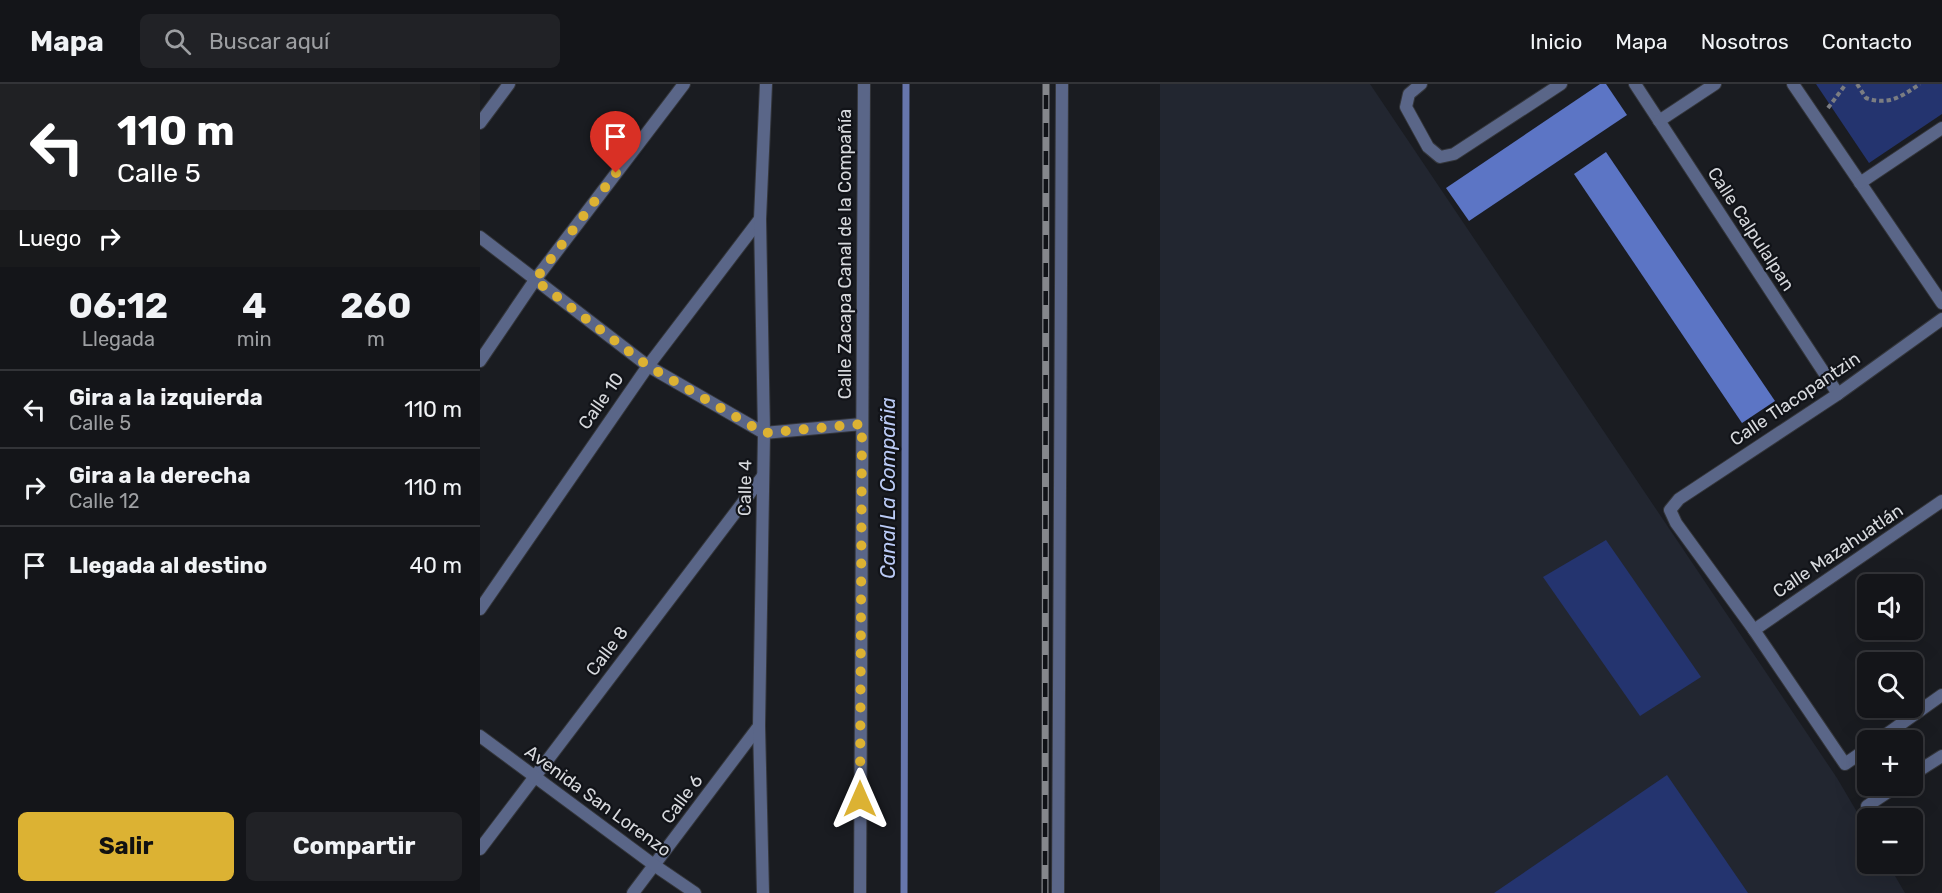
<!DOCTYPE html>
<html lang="es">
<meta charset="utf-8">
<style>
:root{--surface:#141519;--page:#212226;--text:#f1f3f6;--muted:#9d9fa2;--line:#333438;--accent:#dcb233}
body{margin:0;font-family:Rubik,sans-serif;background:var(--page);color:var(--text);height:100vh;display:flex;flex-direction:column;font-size:22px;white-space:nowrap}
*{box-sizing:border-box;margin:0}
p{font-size:20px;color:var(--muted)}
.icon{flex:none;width:33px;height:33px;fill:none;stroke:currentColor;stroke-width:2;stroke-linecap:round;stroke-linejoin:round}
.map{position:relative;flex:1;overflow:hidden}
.panel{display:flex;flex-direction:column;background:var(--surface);width:480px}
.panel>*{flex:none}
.banner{background:#202124;color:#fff;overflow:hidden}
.controls{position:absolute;left:1377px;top:490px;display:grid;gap:12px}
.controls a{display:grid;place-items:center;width:66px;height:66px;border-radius:9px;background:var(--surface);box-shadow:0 6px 24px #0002,0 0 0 2px var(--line);font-size:30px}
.pin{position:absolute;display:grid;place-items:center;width:51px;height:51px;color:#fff;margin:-62px -26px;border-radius:50% 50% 50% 0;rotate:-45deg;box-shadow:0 0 6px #0007}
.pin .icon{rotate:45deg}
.me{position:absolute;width:66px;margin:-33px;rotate:0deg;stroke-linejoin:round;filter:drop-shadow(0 0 4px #0008)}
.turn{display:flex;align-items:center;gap:21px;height:126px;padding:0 18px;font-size:27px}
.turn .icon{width:78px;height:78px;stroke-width:2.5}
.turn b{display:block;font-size:42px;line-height:51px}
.then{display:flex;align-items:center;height:57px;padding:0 18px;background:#0003;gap:12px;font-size:22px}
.eta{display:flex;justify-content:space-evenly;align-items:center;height:102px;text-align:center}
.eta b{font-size:36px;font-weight:700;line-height:42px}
.cta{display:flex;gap:12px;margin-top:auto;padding:12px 18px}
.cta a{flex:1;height:69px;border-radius:9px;background:var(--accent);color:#111;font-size:24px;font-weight:700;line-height:69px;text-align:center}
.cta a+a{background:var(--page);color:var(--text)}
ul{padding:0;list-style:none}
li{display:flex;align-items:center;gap:18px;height:78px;padding:0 18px;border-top:2px solid var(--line)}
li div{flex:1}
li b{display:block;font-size:22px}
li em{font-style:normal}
header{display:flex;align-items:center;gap:36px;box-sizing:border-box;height:84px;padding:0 30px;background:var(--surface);border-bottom:2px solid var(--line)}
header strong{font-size:28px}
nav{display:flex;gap:33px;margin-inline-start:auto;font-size:21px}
.search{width:420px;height:54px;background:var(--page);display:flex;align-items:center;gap:15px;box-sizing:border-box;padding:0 21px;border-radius:9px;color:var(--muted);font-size:22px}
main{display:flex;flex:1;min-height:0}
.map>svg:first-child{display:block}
.built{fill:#222630}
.green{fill:#24346f}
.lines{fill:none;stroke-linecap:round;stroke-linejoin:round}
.stream{stroke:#6776ac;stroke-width:7}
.building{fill:#5c75c5}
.minor-casing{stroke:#34363b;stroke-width:14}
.tertiary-casing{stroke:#34363b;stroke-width:14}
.path{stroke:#7b7d82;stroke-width:4;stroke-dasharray:4.5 3;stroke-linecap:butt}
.minor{stroke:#5a6688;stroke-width:12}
.tertiary{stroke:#5a6688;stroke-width:12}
.rail-casing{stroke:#85878c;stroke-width:7}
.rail{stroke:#111318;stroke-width:4.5;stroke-dasharray:14;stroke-linecap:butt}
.route{stroke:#dcb233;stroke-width:10;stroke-dasharray:0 18}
.labels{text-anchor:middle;stroke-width:4.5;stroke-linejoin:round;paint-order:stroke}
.street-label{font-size:18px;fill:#d7d9dd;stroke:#111318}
.water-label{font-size:20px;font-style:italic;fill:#bbcbf6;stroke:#111318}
</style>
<header>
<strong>Mapa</strong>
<div class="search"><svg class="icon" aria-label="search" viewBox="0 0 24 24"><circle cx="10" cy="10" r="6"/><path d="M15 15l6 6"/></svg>Buscar aquí</div>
<nav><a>Inicio</a><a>Mapa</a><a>Nosotros</a><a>Contacto</a></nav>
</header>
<main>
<section class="panel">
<div class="banner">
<div class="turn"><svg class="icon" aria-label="left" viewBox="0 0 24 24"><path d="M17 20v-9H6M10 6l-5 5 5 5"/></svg><div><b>110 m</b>Calle 5</div></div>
<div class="then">Luego<svg class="icon" aria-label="right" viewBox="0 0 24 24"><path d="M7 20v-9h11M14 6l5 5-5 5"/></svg></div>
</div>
<div class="eta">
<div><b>06:12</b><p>Llegada</p></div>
<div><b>4</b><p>min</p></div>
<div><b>260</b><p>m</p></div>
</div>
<ul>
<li><svg class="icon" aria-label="left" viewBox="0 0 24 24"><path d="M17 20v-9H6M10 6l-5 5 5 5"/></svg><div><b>Gira a la izquierda</b><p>Calle 5</p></div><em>110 m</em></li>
<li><svg class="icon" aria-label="right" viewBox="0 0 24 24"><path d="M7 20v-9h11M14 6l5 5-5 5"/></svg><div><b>Gira a la derecha</b><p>Calle 12</p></div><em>110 m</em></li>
<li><svg class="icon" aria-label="arrive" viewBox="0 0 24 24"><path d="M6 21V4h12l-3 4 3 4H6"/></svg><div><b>Llegada al destino</b></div><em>40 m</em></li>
</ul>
<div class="cta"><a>Salir</a><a>Compartir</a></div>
</section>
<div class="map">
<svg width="1462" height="809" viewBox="0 0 1462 809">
<rect width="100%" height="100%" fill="#1a1c21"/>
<path class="built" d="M680,0H890L1357,694L1387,745L1388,780H1408L1425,809H680Z"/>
<g class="green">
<path d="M1336,0H1462V30L1389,79Z"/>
<path d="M1126,456L1221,593L1160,632L1063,493Z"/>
<path d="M1187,691L1268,809H1014Z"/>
</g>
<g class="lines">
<path class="stream" d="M424,809L426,0"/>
</g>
<g class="building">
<path d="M1120,0H1126L1147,31L989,137L966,104Z"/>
<path d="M1126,68L1295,317L1262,339L1094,90Z"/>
</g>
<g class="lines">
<defs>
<g id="minor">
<path d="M941,0L929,10L926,23L948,63L960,73L974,70L1081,0"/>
<path d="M1155,0L1358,310"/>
<path d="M1313,0L1462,219"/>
<path d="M1179,37L1235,0"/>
<path d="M0,39L29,0"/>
<path d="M1380,99L1462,44"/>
<path d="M0,153L168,282L284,349L382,340"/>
<path d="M0,277L55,196L204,0"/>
<path d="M0,525L168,282L280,135"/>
<path d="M1274,546L1462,417"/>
<path d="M1397,657L1462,611"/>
<path d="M1388,664L1365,680L1274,546L1196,439L1190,426L1199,415L1358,310L1462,235"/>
<path d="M1432,691L1462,672"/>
<path d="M1387,722L1417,702"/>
<path d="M0,765L283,392"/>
<path d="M153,809L279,642"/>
<path d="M283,809L279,642L284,349L280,135L286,0"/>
<path d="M380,809L384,0"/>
<path d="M578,809L582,0"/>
</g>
<path id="tertiary" d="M0,652L174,781L215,809"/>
</defs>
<use href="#minor" class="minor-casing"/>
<use href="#tertiary" class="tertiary-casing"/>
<g class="path">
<path d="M1377,0L1386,14C1409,22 1422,12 1440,0"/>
<path d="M1348,24L1366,0"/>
</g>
<use href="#minor" class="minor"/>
<use href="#tertiary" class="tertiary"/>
<defs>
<path id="rail" d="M565,809L566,0"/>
</defs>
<use href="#rail" class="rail-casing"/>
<use href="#rail" class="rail"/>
</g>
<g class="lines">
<path class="route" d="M136,89L55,196L168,282L284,349L382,340L380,715"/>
</g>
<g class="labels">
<g class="street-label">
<text transform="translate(1271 145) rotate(57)" y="6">Calle Calpulalpan</text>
<text transform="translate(365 170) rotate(-90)" y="6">Calle Zacapa Canal de la Compañía</text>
<text transform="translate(1315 315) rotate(-34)" y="6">Calle Tlacopantzin</text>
<text transform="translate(121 317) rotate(-55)" y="6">Calle 10</text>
<text transform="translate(265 404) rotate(-89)" y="6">Calle 4</text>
<text transform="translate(1358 467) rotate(-34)" y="6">Calle Mazahuatlán</text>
<text transform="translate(127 567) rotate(-53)" y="6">Calle 8</text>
<text transform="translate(202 715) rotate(-53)" y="6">Calle 6</text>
<text transform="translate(118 717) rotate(36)" y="6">Avenida San Lorenzo</text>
</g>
<g class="water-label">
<text transform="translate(408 404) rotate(-90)" y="7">Canal La Compañia</text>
</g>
</g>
</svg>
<div class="controls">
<a><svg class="icon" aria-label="sound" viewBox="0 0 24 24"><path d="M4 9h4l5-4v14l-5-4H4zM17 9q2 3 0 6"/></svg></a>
<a><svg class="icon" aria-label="search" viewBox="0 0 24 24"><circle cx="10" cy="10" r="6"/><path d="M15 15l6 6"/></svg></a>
<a>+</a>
<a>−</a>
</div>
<div class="pin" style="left:136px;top:89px;background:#d93025"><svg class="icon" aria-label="arrive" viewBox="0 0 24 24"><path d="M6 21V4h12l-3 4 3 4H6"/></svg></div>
<svg class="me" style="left:380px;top:715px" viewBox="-20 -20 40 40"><path d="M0-17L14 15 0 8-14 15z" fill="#dcb233" stroke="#fff" stroke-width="4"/></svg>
</div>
</main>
